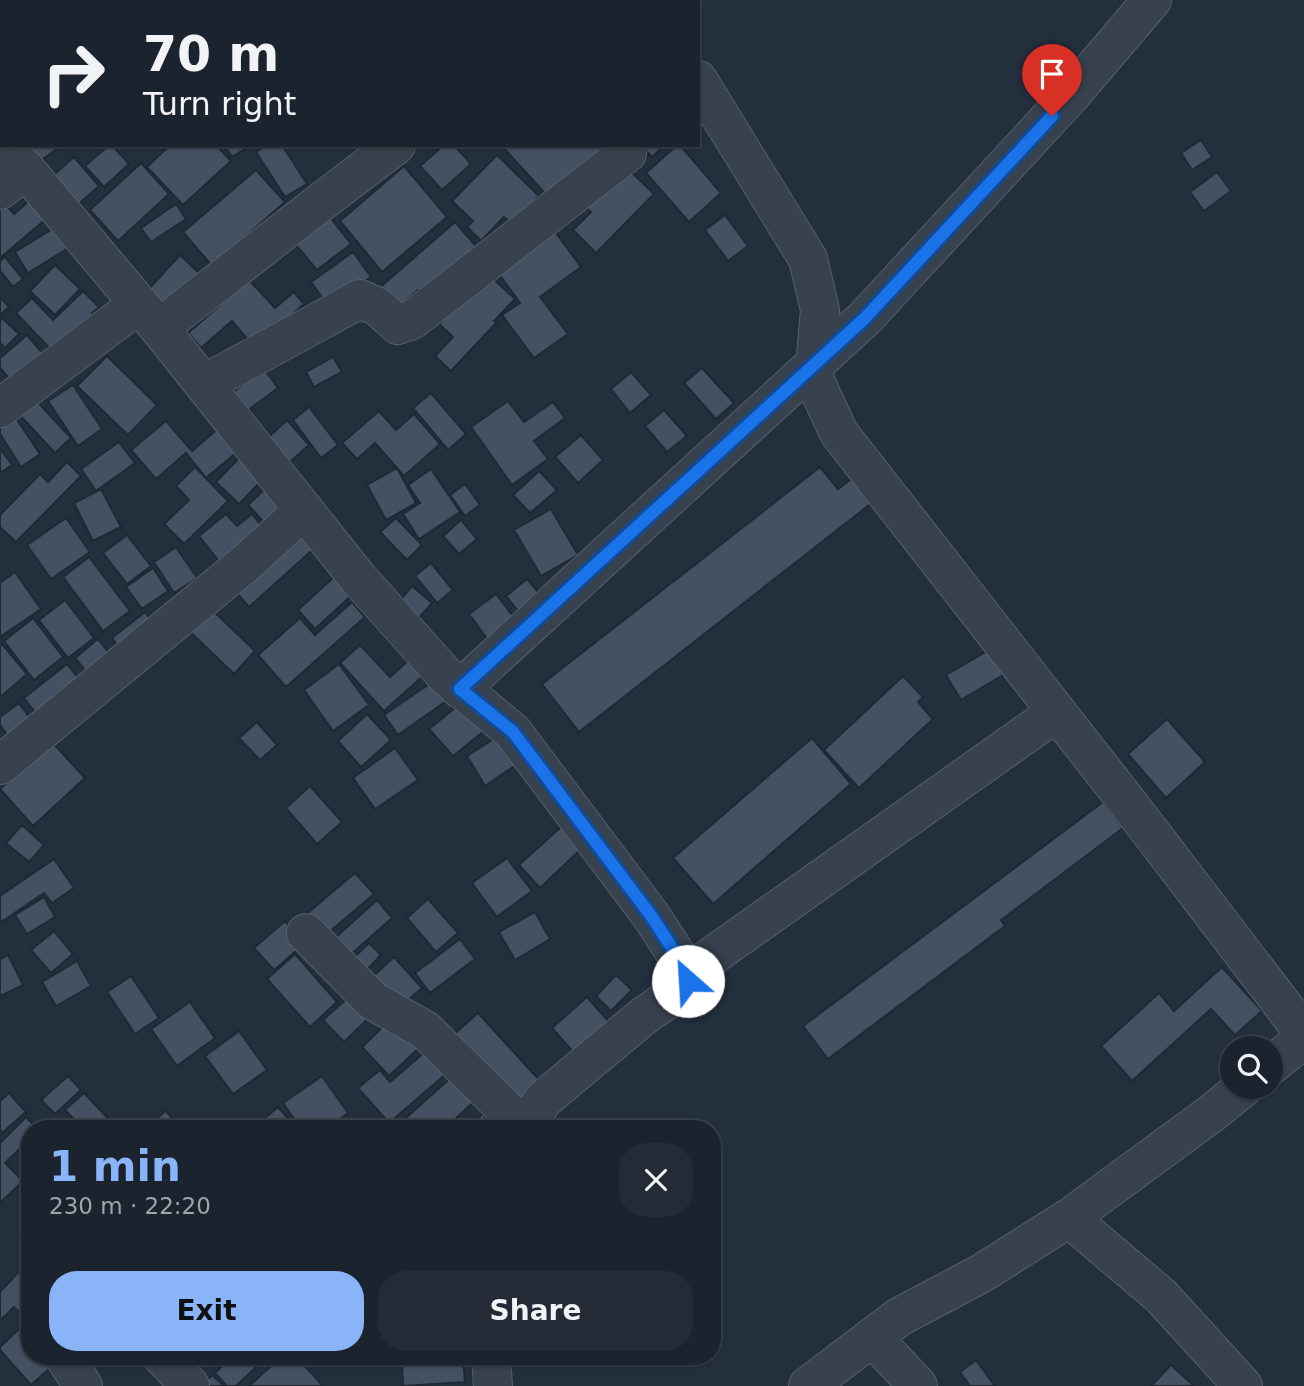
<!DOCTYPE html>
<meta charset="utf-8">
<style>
:root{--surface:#1b232e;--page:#242b36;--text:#f1f3f6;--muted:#a0a4aa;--line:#39404a;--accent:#8ab4f8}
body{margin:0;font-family:"DejaVu Sans",sans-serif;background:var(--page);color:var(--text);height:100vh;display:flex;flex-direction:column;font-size:26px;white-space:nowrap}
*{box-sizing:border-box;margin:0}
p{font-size:23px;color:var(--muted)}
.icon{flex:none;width:38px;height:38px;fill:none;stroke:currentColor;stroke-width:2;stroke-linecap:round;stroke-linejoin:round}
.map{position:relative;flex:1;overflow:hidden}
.sheet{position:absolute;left:21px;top:1120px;width:700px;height:245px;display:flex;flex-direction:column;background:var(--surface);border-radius:28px;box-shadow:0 2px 5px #0004,0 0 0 2px var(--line)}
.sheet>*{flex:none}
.top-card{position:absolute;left:0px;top:0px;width:700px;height:147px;box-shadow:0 2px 5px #0004,0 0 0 2px var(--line);background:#1b232e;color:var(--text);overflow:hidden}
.controls{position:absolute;left:1220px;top:1036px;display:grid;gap:14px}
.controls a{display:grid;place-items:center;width:63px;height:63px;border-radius:50%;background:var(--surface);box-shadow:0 2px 5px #0004,0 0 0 2px var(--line);font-size:35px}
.pin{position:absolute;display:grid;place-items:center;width:60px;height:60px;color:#fff;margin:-72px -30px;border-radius:50% 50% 50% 0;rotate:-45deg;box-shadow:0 0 7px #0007}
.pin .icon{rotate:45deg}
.me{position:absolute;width:77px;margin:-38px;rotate:334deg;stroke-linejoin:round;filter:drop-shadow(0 0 5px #0008)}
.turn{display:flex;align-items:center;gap:24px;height:147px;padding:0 28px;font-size:32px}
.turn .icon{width:91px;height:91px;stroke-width:2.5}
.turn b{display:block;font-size:49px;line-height:60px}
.round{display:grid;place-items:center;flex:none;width:74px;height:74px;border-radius:28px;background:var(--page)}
.summary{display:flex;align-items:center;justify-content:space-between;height:119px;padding:0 28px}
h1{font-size:42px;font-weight:600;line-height:52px;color:var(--accent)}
.button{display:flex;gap:14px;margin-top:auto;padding:14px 28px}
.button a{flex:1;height:80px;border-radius:28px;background:var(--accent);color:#111;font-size:28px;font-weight:600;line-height:80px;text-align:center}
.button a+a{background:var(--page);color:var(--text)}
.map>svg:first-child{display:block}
.building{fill:#455162;stroke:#1f2835;stroke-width:2}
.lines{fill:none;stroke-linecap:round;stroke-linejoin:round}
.minor-casing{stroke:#565f6c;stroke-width:40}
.minor{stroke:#38414e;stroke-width:38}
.route-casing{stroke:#114b97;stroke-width:18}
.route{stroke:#1a73e8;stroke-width:12}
</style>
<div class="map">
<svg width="1304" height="1386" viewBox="0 0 1304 1386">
<rect width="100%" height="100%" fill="#242f3e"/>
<g class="building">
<path d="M123,0H206L207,2H124Z"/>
<path d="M1201,140L1212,157L1192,170L1181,153Z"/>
<path d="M20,145H62L35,165Z"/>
<path d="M109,145H112L129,164L104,187L85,166Z"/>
<path d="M170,145H216L231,161L183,205L147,167Z"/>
<path d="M224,145H251L232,157Z"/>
<path d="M266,145H282L307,184L285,197L256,152Z"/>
<path d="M444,145H454L471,164L442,190L420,166Z"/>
<path d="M501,145H596L602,152L550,199Z"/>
<path d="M641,145H665L652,157Z"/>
<path d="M677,145H680L721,193L689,222L646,173Z"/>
<path d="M497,155L539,196L512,224L504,217L481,241L467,227L473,221L452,201Z"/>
<path d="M74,157L99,186L73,209L48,180Z"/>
<path d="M141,163L169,194L118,241L90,210Z"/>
<path d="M622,163L654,194L596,253L573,230L591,212L582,204Z"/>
<path d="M404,166L447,217L382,272L340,221Z"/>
<path d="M256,170L285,202L212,266L183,232Z"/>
<path d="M1217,172L1231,191L1204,211L1190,192Z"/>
<path d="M37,194L53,213L0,258V207L4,203L14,214Z"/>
<path d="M176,204L186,219L151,242L141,228Z"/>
<path d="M326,212L351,244L317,270L291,239Z"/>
<path d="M725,215L748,246L728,261L705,230Z"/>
<path d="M455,222L481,252L426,299L418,290L394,311L377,290Z"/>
<path d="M62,223L75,244L28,273L15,252Z"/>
<path d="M551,226L581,267L540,297L568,334L534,358L502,315L520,303L494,267Z"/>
<path d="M353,252L371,277L329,307L311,282Z"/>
<path d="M180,255L200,274L167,310L146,292Z"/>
<path d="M5,257L23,279L13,287L0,271V261Z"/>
<path d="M55,265L80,289L55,315L30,291Z"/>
<path d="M487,273L515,299L494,321L497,322L451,371L435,356L453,337L439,324Z"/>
<path d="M249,280L275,308L294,292L304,304L255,348L232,321L201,348L188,333Z"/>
<path d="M83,291L99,307L92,313L98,319L58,357L16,313L32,298L53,320Z"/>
<path d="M0,297L9,307L0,315Z"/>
<path d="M2,318L19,334L5,348L0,343V321Z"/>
<path d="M27,335L45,356L13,383L0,368V358Z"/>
<path d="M107,356L157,405L128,435L77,386Z"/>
<path d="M333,357L342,372L314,387L306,372Z"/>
<path d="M702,368L734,403L716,419L684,383Z"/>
<path d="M264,369L278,388L247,411L233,392Z"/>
<path d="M631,372L651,395L630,413L611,389Z"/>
<path d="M73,385L102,429L78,446L48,401Z"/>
<path d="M431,393L466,434L448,450L413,408Z"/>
<path d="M32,396L71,438L55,453L16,411Z"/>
<path d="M508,401L524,422L553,402L565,418L534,441L548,459L512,485L471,427Z"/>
<path d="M309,407L338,445L321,458L293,420Z"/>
<path d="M664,410L687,436L667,452L645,426Z"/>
<path d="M379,411L396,430L414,414L440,444L404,476L375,443L357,459L342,443Z"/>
<path d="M13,414L40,454L21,467L0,434V422Z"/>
<path d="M287,420L309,445L282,469L260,445Z"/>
<path d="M166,421L192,451L222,425L242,448L206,478L186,453L156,479L131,450Z"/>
<path d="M581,435L603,460L578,483L555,457Z"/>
<path d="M119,442L135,463L96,491L81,469Z"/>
<path d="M0,448L12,465L0,473Z"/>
<path d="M242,455L265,477L239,504L216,482Z"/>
<path d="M67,462L81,476L16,542L0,527V515L40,474L48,482Z"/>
<path d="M195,467L228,501L184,544L164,524L189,500L176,486Z"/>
<path d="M820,467L838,489L854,477L873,502L579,732L542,684Z"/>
<path d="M397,468L416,503L386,520L367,485Z"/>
<path d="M431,469L460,512L419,539L403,514L420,503L408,485Z"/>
<path d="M539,471L557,490L530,513L513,495Z"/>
<path d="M270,484L296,511L274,533L248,505Z"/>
<path d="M465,484L480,505L465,516L450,495Z"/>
<path d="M101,489L121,527L93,541L74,503Z"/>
<path d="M551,509L578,555L541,576L514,530Z"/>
<path d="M226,514L237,526L252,514L269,535L226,570L199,536Z"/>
<path d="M66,518L90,552L51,579L27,545Z"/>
<path d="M396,518L422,545L407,560L380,532Z"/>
<path d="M461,520L477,539L459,554L443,536Z"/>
<path d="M299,522L319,544L249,607L230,585Z"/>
<path d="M127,535L151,566L127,584L103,553Z"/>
<path d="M176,547L197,578L174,593L154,562Z"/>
<path d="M89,557L130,611L103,631L63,577Z"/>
<path d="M431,563L453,590L437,603L415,576Z"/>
<path d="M153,568L168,591L142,609L126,587Z"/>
<path d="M15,572L41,609L0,637V583Z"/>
<path d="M335,576L352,595L315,629L298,610Z"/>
<path d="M527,579L549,605L527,622L506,596Z"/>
<path d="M412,586L432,603L417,620L398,603Z"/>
<path d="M496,594L519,624L491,644L469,614Z"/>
<path d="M65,600L94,638L68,658L39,620Z"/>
<path d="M204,602L255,651L234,674L183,625Z"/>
<path d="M352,602L365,617L286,687L258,655L300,618L315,635Z"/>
<path d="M145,612L157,628L124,654L112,638Z"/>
<path d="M33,618L63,657L34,680L4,641Z"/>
<path d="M98,639L116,662L93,680L75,658Z"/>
<path d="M2,644L27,674L2,696L0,694V646Z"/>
<path d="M360,645L390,677L410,659L424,675L384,711L340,663Z"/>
<path d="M989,650L1003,675L961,700L946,675Z"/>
<path d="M67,664L81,682L38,716L24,698Z"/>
<path d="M339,664L369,705L333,731L304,690Z"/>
<path d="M903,676L923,697L918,702L933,719L859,788L824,750Z"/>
<path d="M438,678L452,697L398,735L384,715Z"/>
<path d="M466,699L489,727L453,756L429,729Z"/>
<path d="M19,703L37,728L15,745L0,725V717Z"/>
<path d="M367,714L391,740L361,767L338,741Z"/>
<path d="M1167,719L1205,762L1166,798L1128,754Z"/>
<path d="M257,722L277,745L260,760L239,738Z"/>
<path d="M497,737L516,765L485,786L467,756Z"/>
<path d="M812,738L851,784L713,904L673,858Z"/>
<path d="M52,742L85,778L33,826L0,789Z"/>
<path d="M395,748L418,780L375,809L353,778Z"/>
<path d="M310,786L342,822L317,844L286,808Z"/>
<path d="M1103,802L1123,828L1001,920L1005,926L828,1059L803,1026Z"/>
<path d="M22,825L44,845L29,862L6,843Z"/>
<path d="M562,826L583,847L540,888L519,865Z"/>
<path d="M507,858L532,891L497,917L472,883Z"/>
<path d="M54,859L74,888L52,903L44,893L0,923V896Z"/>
<path d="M355,873L374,894L322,938L304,916Z"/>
<path d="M44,897L55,917L27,934L15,915Z"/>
<path d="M428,899L458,933L436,952L407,918Z"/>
<path d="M377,900L392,918L341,963L326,946Z"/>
<path d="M535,912L550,939L515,960L499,932Z"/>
<path d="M285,921L304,944L274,970L254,948Z"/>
<path d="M54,931L73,954L51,973L31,950Z"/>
<path d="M460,939L475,959L430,993L415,973Z"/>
<path d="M369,943L381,955L359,978L346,965Z"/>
<path d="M295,954L337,1002L310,1027L267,979Z"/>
<path d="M8,955L23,985L0,996V959Z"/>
<path d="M394,957L422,988L401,1006L370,979Z"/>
<path d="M77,961L91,986L56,1006L42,982Z"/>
<path d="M1222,967L1262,1011L1235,1035L1211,1009L1132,1081L1101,1046L1159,993L1174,1011Z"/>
<path d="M616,975L632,990L611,1011L596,996Z"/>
<path d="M131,976L159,1018L135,1034L107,992Z"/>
<path d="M352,994L372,1015L344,1042L323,1020Z"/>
<path d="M587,997L615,1029L581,1061L552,1028Z"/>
<path d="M190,1002L215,1038L177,1066L151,1029Z"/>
<path d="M478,1013L542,1083L517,1105L453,1035Z"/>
<path d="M394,1016L422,1045L389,1076L362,1047Z"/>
<path d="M239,1031L267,1070L233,1094L205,1056Z"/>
<path d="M426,1051L446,1074L389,1123L358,1088L380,1070L390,1082Z"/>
<path d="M454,1075L476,1100L444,1129H403L399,1124Z"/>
<path d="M68,1076L81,1090L55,1114L41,1100Z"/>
<path d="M322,1076L348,1113L327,1129H301L283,1103Z"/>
<path d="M9,1093L26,1112L2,1133L0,1130V1101Z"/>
<path d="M84,1093L118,1129H83L65,1110Z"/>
<path d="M278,1107L297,1129H262L258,1124Z"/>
<path d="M166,1111L180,1129H144Z"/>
<path d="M482,1114L498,1129H468Z"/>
<path d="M26,1117L38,1129H30V1139L5,1163L23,1181L0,1203V1143Z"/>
<path d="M30,1229V1253L19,1235Z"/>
<path d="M28,1262L30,1264V1322L14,1307L0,1321V1292Z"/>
<path d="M24,1324L30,1331V1356H52L57,1362L31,1385L0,1350V1347Z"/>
<path d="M94,1356H116L105,1367Z"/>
<path d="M201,1356H221L209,1367Z"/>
<path d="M233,1356H268L236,1386H227L215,1373Z"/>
<path d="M282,1356H296L323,1386H249Z"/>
<path d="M463,1360L465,1382L403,1386L402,1364Z"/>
<path d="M976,1360L995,1386H970L960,1372Z"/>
<path d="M1171,1365L1194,1386H1151Z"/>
<path d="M212,1375L224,1386H202Z"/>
</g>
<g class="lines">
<defs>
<g id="minor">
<path d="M648,0L649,2"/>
<path d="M582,2L585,0"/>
<path d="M698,80L808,259L820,310L814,379L839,433L1142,821L1304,1033"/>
<path d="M0,145L26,170L159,328L358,578L447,677L513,732L652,917L688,973V981L670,998L645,1015L543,1100L534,1114L528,1129"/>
<path d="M0,190L26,170"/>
<path d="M159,328L321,202L396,145"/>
<path d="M204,384L360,299L378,307L398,325L412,320L627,153L623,145"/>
<path d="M0,408L139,304"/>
<path d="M460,689L865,318L1071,95L1152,0"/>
<path d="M0,765L247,562L304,510"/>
<path d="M306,933L373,1001L425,1030L526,1129"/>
<path d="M688,973L1057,712"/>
<path d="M1270,1066L1304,1039"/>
<path d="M1069,1218L1161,1296L1243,1386"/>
<path d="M872,1337L918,1386"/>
<path d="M64,1356L83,1386"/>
<path d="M162,1356L190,1386"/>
<path d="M491,1356L493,1386"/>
<path d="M808,1386L899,1317L982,1273L1069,1218L1212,1113L1244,1087"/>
</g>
</defs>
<use href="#minor" class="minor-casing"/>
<use href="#minor" class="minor"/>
</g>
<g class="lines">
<defs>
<path id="route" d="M688,981V973L652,917L513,732L460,689L865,318L1052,116"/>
</defs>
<use href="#route" class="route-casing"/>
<use href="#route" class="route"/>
</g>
</svg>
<div class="controls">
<a><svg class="icon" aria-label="search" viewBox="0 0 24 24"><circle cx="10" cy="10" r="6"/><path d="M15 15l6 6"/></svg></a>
</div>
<div class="pin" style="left:1052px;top:116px;background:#d93025"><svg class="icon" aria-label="arrive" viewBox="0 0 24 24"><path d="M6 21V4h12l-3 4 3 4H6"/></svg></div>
<svg class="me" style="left:688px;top:981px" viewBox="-20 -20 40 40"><circle r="19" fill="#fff"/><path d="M0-13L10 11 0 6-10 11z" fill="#1a73e8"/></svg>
<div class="top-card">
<div class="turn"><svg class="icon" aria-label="right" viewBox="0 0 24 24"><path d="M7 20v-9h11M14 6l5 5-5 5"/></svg><div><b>70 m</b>Turn right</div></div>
</div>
<section class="sheet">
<div class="summary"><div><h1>1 min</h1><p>230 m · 22:20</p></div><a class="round"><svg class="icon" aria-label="close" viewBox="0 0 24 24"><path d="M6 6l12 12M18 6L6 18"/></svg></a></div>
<div class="button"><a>Exit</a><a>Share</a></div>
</section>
</div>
